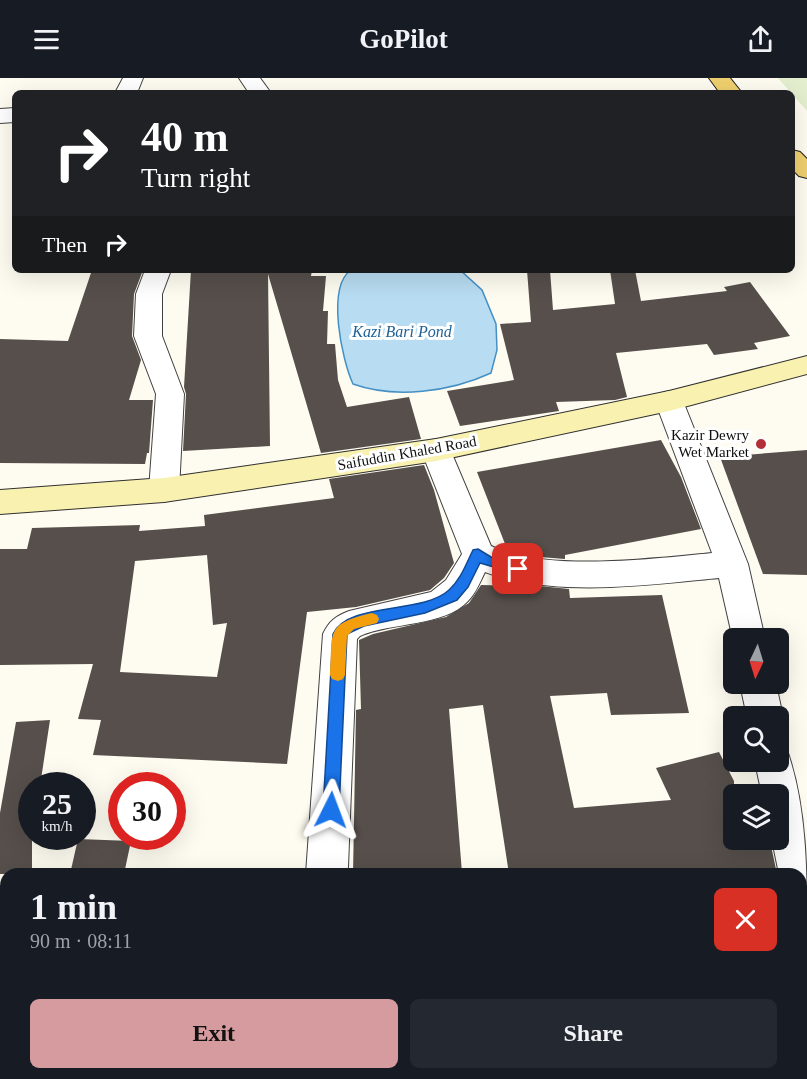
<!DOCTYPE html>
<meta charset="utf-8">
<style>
:root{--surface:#171b24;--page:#242831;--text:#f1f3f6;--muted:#9ea1a6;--accent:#d69b9f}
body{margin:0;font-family:"Times New Roman",serif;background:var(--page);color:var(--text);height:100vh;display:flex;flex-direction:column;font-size:22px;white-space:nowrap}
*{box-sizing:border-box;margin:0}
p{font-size:20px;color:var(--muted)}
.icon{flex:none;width:33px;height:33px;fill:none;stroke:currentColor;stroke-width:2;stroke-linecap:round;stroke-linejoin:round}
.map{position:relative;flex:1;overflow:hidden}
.drawer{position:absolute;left:0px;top:790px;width:807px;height:212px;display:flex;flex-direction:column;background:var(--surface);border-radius:18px 18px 0 0;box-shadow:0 6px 24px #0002}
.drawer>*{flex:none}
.guide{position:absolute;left:12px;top:12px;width:783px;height:183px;border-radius:9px;box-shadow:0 6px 24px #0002;background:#202124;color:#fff;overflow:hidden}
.needle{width:39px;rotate:184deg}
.fabs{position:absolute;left:723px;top:550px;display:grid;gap:12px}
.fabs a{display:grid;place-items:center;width:66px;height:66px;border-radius:9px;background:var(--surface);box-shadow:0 6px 24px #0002;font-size:30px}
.speed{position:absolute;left:18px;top:694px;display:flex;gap:12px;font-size:30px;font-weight:700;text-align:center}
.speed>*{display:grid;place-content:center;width:78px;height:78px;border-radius:50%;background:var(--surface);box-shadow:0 6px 24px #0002;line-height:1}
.speed small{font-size:15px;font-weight:400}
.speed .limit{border:9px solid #d22;background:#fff;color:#111}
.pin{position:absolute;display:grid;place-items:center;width:51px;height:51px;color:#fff;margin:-26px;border-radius:12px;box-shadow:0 3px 9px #0006}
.me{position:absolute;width:66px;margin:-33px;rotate:3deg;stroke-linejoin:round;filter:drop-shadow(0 0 4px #0008)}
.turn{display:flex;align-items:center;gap:21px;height:126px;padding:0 30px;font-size:27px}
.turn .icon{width:78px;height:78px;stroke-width:2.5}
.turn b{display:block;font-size:42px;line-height:51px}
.then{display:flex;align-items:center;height:57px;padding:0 30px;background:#0003;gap:12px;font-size:22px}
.round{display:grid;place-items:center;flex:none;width:63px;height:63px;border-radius:9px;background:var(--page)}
.headline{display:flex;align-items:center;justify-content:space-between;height:102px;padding:0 30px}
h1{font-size:36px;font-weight:700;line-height:45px}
.primary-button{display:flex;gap:12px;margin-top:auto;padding:12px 30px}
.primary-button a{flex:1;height:69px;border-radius:9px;background:var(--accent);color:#111;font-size:24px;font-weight:700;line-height:69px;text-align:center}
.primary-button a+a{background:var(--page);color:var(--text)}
header{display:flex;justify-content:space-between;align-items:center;height:78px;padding:0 30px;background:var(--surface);font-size:27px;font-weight:700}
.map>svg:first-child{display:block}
.pitch{fill:#e2eecd}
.water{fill:#b8dcf2;stroke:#4490c4;stroke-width:1.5}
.building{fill:#564f4b;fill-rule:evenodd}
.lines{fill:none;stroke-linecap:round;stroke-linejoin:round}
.street-casing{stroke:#414141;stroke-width:2}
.secondary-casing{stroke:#303030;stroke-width:2}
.primary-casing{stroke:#1f1f1f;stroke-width:2}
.street{fill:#fff;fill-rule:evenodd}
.secondary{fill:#f9f1b0;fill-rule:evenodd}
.primary{fill:#efd06f;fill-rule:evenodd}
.route{fill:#1a73e8;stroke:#114b97;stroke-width:1.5}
.slow{fill:#f59e0b}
.poi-dot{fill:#b42f35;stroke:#fff;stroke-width:2}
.labels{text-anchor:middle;stroke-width:6;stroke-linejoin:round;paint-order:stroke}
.poi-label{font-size:15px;fill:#0e0e0e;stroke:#fff;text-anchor:end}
.street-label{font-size:15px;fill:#0e0e0e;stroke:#fff}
.water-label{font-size:16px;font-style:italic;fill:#206297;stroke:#fff}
</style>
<header><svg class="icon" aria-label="menu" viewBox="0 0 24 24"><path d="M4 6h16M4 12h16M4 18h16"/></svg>GoPilot<svg class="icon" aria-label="share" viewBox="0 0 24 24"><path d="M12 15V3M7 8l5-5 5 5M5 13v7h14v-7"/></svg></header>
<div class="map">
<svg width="807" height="1001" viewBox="0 0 807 1001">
<rect width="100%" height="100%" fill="#fefbf0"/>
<path class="pitch" d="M778,0H807V33Z"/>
<path class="water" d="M351,192H460L482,212L496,246L497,272L491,295C450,314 395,321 353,306C342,282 326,209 351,192Z"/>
<g class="building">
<path d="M92,192H143L134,216L132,258L141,282L129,322H153L149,375H147L145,386L0,385V261L68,263Z"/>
<path d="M191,192H312L311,198H326L323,233H328L327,266H335L338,302L347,329L409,319L421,361L321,375L268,196L270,368L183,373L186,316L184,309Z"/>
<path d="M527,192H550L553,232L615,226L610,192H635L641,223L727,213L724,209L750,204L790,258L754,265L758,271L714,277L707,266L616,275L627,319L615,322L556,324L559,333L460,348L447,313L514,302L500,246L531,244Z"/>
<path d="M661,362L681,399L701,451L565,477V481L540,479L507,471L477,394Z"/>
<path d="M807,372V497L763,496L720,379Z"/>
<path d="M424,387L434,412L454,485L444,500L430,512L356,529L307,534L287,686L93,677L101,642L78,641L93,586L0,587V471H27L32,450L140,447L139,453L205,448L204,437L334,420L329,401ZM207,477L213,547L227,545L217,599L120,594L135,483Z"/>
<path d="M520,506L569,511L570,520L662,517L689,635L611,637L607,615L550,618L574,730L671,722L656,690L719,674L734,703V767L770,763L777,796H509L483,627L449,631L462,795L353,796L356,632L361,631L359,562L373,556L446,539L469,525L481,507L520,508Z"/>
<path d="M50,642L40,708H32V796H0V735L16,644Z"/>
<path d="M78,761L131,763L124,796H70Z"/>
</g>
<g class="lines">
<defs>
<g id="street">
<path d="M123,0H143L137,15H115Z"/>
<path d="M239,0H260L271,15H249Z"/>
<path d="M15,30V44L0,45V31Z"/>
<path d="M145,192H171L162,216V258L184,316L179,412L175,420L164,424L153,420L149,412L156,316L134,258L136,216Z"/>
<path d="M669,313L679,316L683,323L748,486L765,561H734V566L719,500C647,507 554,520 485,494C480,504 476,515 468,523C444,549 391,544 360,558L357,561L348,789L346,796H306L323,556C329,543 336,538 349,533L431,514L446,502L462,476L421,372L425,364L436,361L447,364L491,468C545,494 651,481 712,475L655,323L659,316Z"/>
<path d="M740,606H776L783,639L778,649V639H747Z"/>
<path d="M778,669L787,672C807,729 807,794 807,855L801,853V796H779L772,762H778V717H762L755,684H778Z"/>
<path d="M308,996H353L356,1001H310Z"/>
</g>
<path id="secondary" d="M807,278V296L669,333L436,383L164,424L0,436V412L164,400L436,361L669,313Z"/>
<g id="primary">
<path d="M709,0H730L742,15H720Z"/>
<path d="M792,72L800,74L807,81V100L799,98L792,91Z"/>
</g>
</defs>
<use href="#street" class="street-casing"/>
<use href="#secondary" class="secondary-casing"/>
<use href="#primary" class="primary-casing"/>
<use href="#street" class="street"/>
<use href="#secondary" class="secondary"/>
<use href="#primary" class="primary"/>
</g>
<path class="route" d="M478,471L491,479L523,487L525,491L518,496L480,485L468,509L457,522L425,535L364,548L347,556L339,732L337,737L331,739L325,737L323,732L333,556C349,523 422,537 449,512C461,501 466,486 473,472Z"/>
<path class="slow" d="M372,535L377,537L379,541L377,545L354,551L347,558L345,597L343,601L338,603L332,601L330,597C333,553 325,546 372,535Z"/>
<circle class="poi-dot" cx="761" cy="366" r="6"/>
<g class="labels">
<g class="poi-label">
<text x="749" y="362">Kazir Dewry<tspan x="749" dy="17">Wet Market</tspan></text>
</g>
<g class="street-label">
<text transform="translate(407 375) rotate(-10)" y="5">Saifuddin Khaled Road</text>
</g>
<g class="water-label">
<text x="402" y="259">Kazi Bari Pond</text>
</g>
</g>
</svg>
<div class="fabs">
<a><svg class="needle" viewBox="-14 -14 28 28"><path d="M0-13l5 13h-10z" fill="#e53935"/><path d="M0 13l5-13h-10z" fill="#9ea1a6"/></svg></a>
<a><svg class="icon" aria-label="search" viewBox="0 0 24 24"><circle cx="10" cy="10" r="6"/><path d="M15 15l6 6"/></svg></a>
<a><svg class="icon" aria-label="layers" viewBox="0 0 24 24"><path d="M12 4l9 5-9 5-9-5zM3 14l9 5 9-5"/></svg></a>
</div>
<div class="speed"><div>25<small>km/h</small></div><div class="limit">30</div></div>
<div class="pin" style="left:518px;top:491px;background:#d93025"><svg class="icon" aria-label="arrive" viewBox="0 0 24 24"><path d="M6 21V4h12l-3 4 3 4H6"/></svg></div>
<svg class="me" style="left:331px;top:732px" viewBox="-20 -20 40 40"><path d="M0-17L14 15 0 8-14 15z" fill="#1a73e8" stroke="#fff" stroke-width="4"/></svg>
<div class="guide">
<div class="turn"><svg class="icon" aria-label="right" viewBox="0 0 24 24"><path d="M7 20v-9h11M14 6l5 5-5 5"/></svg><div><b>40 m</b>Turn right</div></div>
<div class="then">Then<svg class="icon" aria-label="right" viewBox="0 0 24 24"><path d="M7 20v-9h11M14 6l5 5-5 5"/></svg></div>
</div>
<section class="drawer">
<div class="headline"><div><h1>1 min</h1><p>90 m · 08:11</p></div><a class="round" style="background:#d93025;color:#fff"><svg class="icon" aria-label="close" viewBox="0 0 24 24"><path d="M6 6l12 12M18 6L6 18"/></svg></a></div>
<div class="primary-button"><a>Exit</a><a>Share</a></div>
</section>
</div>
